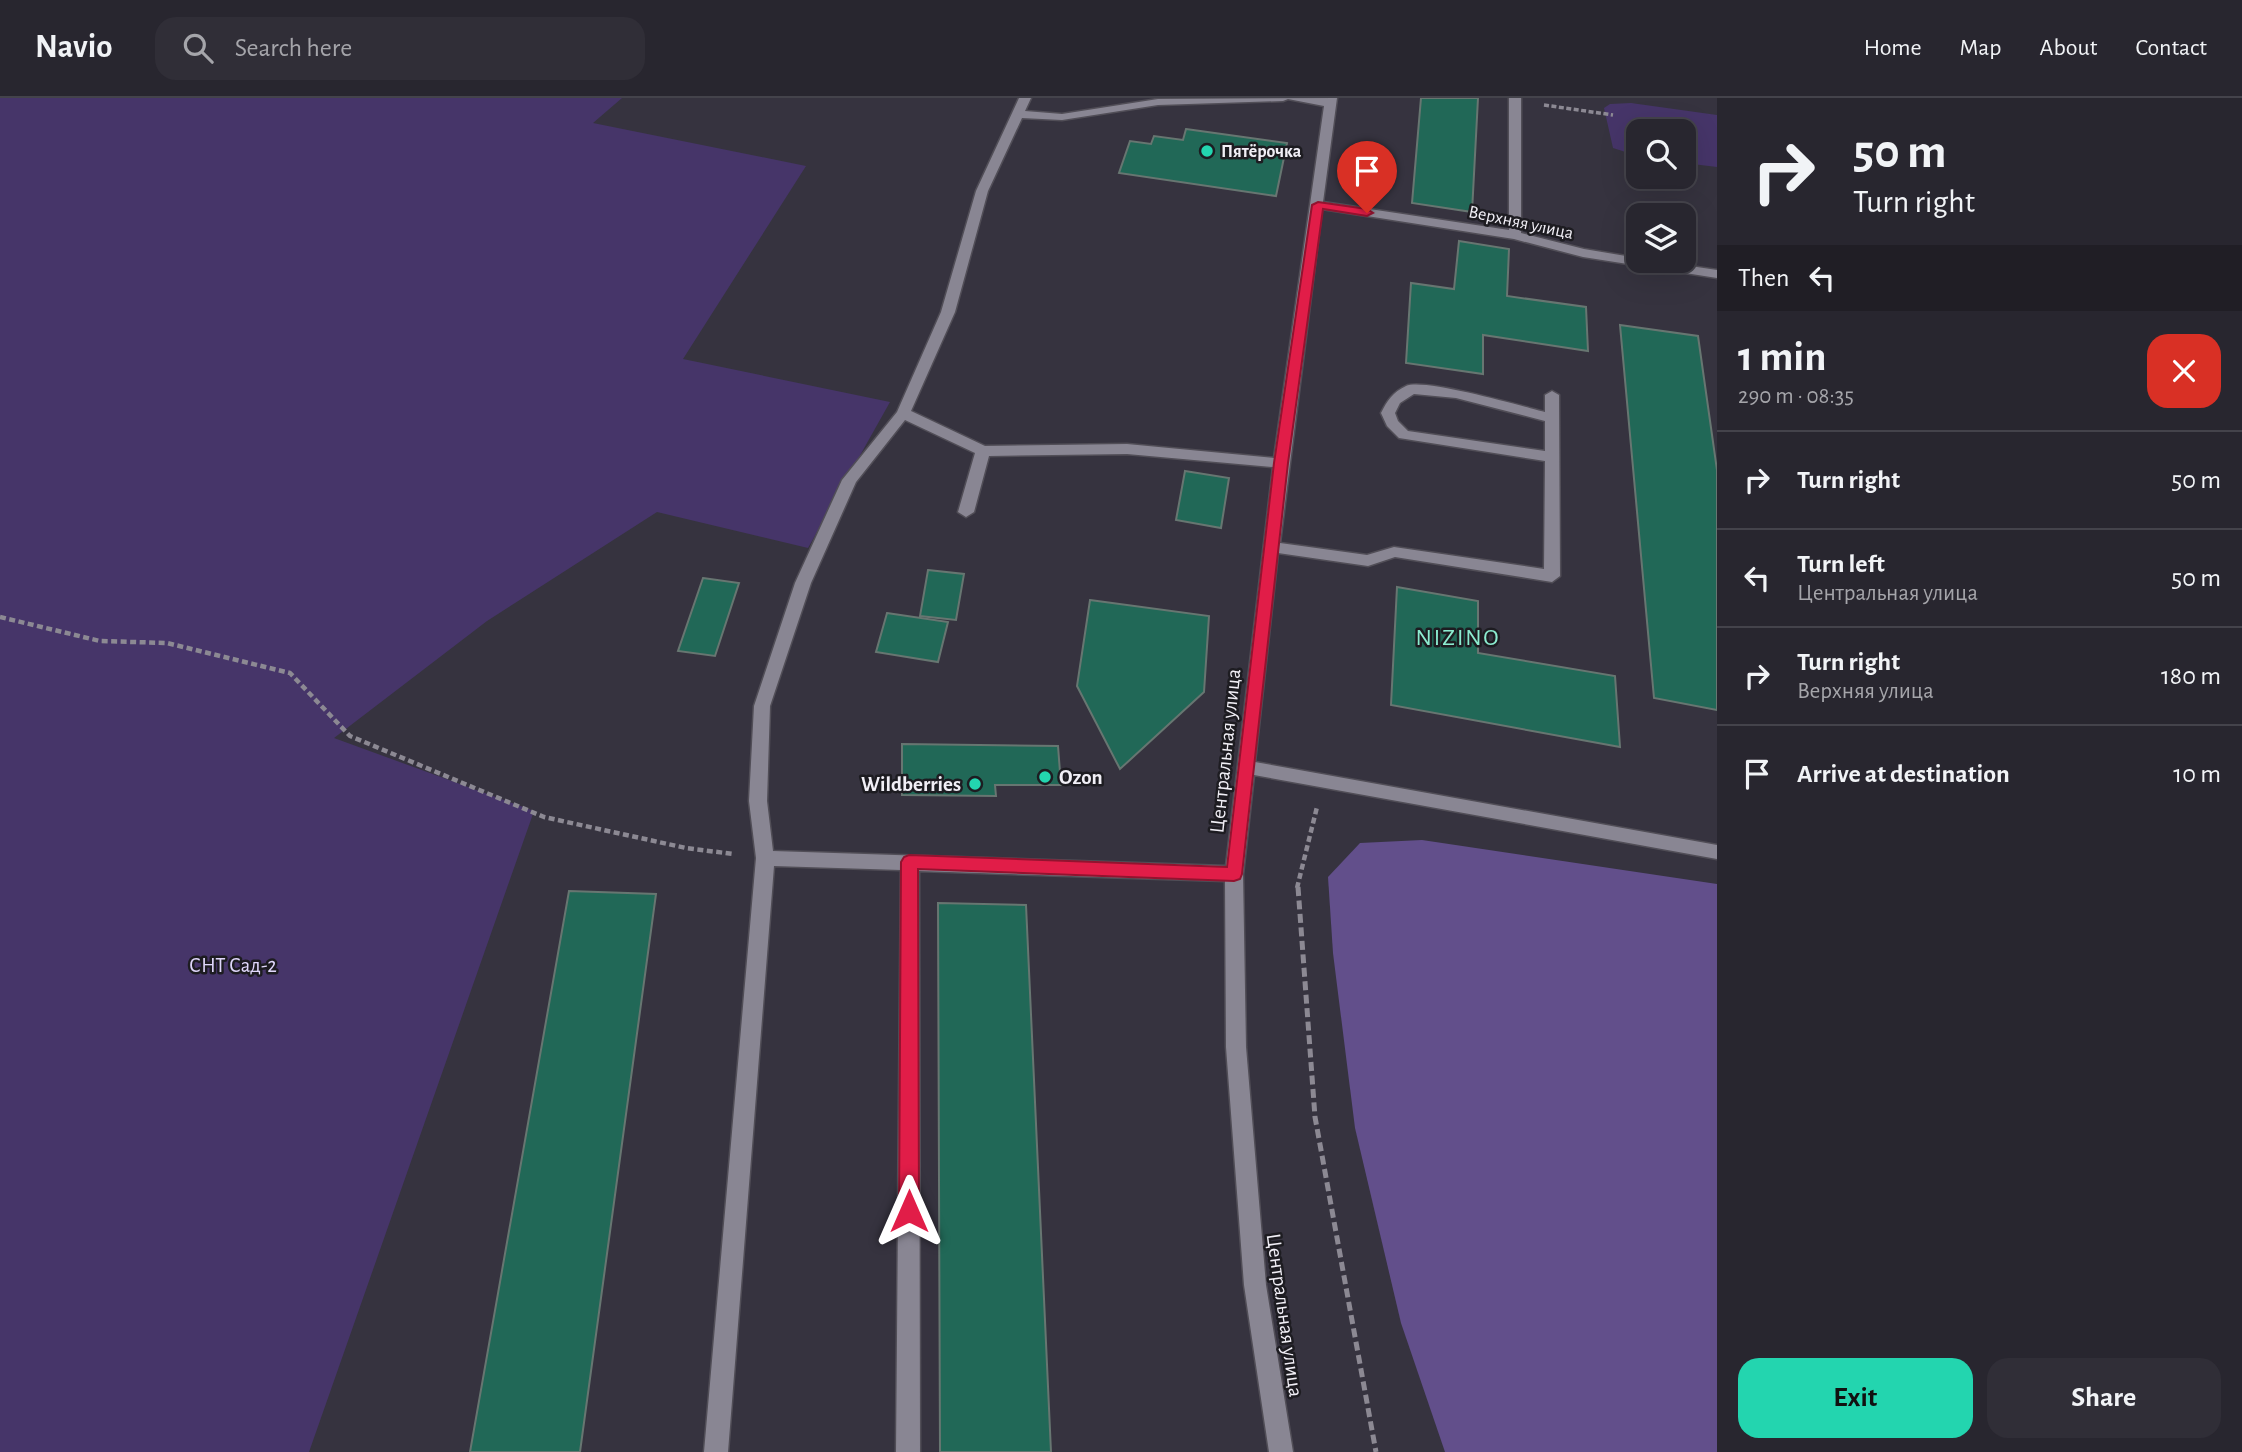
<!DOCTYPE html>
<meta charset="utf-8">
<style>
:root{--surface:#28262f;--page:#302e37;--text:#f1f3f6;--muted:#a5a5aa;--line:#44434b;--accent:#23d5af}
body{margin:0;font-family:"Alegreya Sans",sans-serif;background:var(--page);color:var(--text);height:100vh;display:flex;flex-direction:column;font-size:26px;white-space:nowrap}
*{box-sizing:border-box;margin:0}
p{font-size:23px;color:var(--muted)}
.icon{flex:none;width:38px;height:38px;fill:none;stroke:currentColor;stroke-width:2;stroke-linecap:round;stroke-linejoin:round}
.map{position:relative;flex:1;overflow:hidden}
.drawer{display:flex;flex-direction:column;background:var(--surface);width:525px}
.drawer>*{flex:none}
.banner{background:#28262f;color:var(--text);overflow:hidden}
.controls{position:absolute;left:1626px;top:21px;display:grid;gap:14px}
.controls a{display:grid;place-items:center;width:70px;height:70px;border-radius:14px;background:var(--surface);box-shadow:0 7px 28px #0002,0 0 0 2px var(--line);font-size:35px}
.pin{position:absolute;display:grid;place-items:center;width:60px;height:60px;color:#fff;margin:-72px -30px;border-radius:50% 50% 50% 0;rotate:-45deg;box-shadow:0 0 7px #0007}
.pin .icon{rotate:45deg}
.me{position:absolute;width:77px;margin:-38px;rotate:0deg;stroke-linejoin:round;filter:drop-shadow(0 0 5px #0008)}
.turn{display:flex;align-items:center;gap:24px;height:147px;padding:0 21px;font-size:32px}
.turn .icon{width:91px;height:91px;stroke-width:2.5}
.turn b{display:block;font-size:49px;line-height:60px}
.then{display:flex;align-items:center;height:66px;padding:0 21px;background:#0003;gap:14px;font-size:26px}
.round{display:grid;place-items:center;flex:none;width:74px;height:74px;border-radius:21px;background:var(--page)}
.summary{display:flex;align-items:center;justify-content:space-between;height:119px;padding:0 21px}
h1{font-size:42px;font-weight:600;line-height:52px}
.button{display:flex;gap:14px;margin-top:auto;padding:14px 21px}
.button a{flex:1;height:80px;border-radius:21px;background:var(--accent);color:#111;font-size:28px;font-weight:600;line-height:80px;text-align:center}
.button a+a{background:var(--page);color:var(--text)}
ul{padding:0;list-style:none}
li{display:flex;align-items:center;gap:21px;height:98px;padding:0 21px;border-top:2px solid var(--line)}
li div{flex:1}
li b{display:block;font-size:26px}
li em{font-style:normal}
header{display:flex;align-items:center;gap:42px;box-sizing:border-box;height:98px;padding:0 35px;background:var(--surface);border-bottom:2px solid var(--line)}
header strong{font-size:33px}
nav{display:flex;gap:38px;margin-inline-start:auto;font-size:24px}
.search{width:490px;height:63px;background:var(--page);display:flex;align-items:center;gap:18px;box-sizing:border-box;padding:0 24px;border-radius:21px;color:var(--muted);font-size:26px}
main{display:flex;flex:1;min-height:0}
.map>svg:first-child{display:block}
.green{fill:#463569}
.water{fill:#624f8b}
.building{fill:#216857;stroke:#677671;stroke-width:2}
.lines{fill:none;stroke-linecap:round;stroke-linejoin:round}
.minor-casing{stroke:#514e57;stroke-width:3}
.path-far2{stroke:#8c8993;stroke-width:3.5;stroke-dasharray:5 2.5;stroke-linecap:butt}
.path-far1{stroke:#8c8993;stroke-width:4.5;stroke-dasharray:6 3.5;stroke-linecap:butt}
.path{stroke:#8c8993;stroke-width:5;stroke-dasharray:9 4.5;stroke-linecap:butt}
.minor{fill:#898693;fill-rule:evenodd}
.route{fill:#e11d48;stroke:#92132f;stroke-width:2}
.poi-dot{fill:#23d5af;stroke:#1d1c21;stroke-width:2.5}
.labels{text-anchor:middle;stroke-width:5;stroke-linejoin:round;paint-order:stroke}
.far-poi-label{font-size:18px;font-weight:bold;fill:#f1eff6;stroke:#1d1c21;text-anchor:start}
.far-street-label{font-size:18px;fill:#f1eff6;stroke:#1d1c21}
.street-label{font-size:21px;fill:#f1eff6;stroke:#1d1c21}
.poi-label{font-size:21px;font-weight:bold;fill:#f1eff6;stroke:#1d1c21;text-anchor:start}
.park-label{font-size:21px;fill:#e0d7fb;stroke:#1d1c21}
.quarter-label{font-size:24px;letter-spacing:2px;fill:#8cecd0;stroke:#1d1c21}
</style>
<header>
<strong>Navio</strong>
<div class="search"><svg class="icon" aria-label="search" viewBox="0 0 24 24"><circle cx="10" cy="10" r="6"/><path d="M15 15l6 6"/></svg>Search here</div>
<nav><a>Home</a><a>Map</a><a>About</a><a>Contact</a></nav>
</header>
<main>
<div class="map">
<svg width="1717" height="1354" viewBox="0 0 1717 1354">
<rect width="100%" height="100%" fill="#36333f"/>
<g class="green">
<path d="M0,0H622L593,25L806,68L683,261L890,304L808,450L657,414L487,523L334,640L534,713L309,1354H0Z"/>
<path d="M1631,5L1717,17V69L1684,65V33H1638V58L1613,50L1604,10L1610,6Z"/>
</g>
<path class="water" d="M1422,742L1717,786V1354H1445L1401,1225L1355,1030L1333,855L1328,779L1360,745Z"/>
<g class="building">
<path d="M1421,0H1478L1472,114L1412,105Z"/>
<path d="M1186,31L1287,45L1276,98L1119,75L1130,43L1151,46L1154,38L1183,42Z"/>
<path d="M1459,143L1509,151L1507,198L1586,209L1588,253L1483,237V276L1406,265L1411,185L1454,191Z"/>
<path d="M1620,227L1698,238L1717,372V612L1654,600Z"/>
<path d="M1185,373L1229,380L1221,430L1176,422Z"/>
<path d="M928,472L964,476L956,522L920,518Z"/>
<path d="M703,480L739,485L715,558L678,553Z"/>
<path d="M1397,489L1478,503V555L1615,578L1620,649L1391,607Z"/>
<path d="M1090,502L1209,518L1204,594L1120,671L1077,588Z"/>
<path d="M887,515L948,524L938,564L876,554Z"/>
<path d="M902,646L1058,648L1061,687H995L996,698L902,697Z"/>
<path d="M569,793L656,796L580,1354H470Z"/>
<path d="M938,805L1026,807L1051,1354H940Z"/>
</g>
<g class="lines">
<defs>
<path id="minor" d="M1019,0H1031L1025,13L1062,16L1158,1L1337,0L1323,104L1509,132V0H1521V135L1584,151L1638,160V163H1657L1717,172V180L1583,159L1514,141L1322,111L1280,445L1367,457L1394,449L1544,471L1545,363L1399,340L1387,328L1381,315C1387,303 1393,294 1406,288C1424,280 1521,308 1545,314V297L1552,293L1559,297L1560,478L1552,484L1395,459L1368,468L1278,455L1255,664L1717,747V761L1254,677L1243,776L1246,949L1266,1187L1293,1354H1269L1244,1187L1226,949L1225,783L919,773L920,1354H896L901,772L774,768L728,1354H704L756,760L749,703L754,608L795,485L842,382L897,314L941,214L976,93ZM1288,1L1324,8L1274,360L1127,346L985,348L911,313L955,214L988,93L1022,20L1062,22L1158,7L1283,3ZM1414,296L1456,300L1545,323V353L1408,333L1398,323L1395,315L1400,305ZM905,322L975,355L958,414L966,419L974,414L989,358L1127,356L1273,369L1226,768L773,753L767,703L770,608L811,485L856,384Z"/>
</defs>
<use href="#minor" class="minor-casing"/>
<path class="path-far2" d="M1544,7L1613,17"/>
<g class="path-far1">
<path d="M0,519L100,543L167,545L290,575L350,638L544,719L686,750L733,756"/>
<path d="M1297,790L1317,709"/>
</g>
<path class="path" d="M1298,789L1315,1019L1376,1354"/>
<use href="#minor" class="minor"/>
</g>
<path class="route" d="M1318,104L1367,111L1373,115L1367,118L1323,111L1288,365L1242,776L1240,781L1234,783L918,771L919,1113L916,1119L909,1122L902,1119L899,1113L901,764L904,759L909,757L1227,769L1274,365L1312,107Z"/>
<g class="poi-dot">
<circle cx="1207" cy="53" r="7"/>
<circle cx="1045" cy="679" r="7"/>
<circle cx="975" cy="686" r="7"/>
</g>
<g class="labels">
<g class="far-poi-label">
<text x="1221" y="59">Пятёрочка</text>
</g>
<g class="far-street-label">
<text transform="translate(1521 124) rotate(12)" y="6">Верхняя улица</text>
</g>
<g class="street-label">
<text transform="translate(1225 653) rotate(-84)" y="7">Центральная улица</text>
<text transform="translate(1285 1217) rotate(82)" y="7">Центральная улица</text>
</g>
<g class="poi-label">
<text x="1059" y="686">Ozon</text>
<text x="961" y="693" text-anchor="end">Wildberries</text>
</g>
<g class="park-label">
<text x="233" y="874">СНТ Сад-2</text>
</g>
<g class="quarter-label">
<text x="1458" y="547">NIZINO</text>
</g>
</g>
</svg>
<div class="controls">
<a><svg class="icon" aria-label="search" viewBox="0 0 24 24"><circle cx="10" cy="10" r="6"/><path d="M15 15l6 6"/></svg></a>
<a><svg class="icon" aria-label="layers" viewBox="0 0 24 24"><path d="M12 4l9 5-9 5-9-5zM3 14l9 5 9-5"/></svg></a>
</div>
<div class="pin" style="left:1367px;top:115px;background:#d93025"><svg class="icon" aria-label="arrive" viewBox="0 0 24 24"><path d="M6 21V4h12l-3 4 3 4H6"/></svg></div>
<svg class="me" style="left:909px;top:1113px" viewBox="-20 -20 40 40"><path d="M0-17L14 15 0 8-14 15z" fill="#e11d48" stroke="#fff" stroke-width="4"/></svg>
</div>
<section class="drawer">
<div class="banner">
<div class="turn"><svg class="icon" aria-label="right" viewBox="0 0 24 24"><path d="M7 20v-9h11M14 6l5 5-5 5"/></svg><div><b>50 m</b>Turn right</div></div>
<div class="then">Then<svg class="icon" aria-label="left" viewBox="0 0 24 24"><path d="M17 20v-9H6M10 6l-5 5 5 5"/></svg></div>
</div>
<div class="summary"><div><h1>1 min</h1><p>290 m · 08:35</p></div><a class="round" style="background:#d93025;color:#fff"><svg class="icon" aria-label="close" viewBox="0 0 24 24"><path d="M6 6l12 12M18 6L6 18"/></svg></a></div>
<ul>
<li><svg class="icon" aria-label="right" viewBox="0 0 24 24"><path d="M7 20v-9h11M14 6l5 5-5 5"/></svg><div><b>Turn right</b></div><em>50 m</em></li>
<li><svg class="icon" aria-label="left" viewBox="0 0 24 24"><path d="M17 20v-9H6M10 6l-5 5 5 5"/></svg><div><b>Turn left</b><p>Центральная улица</p></div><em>50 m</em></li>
<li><svg class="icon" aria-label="right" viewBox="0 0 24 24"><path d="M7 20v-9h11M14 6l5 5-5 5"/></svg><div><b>Turn right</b><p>Верхняя улица</p></div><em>180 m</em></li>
<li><svg class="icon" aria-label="arrive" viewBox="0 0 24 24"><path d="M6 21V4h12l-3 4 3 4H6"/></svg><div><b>Arrive at destination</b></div><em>10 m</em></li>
</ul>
<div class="button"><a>Exit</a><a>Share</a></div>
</section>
</main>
